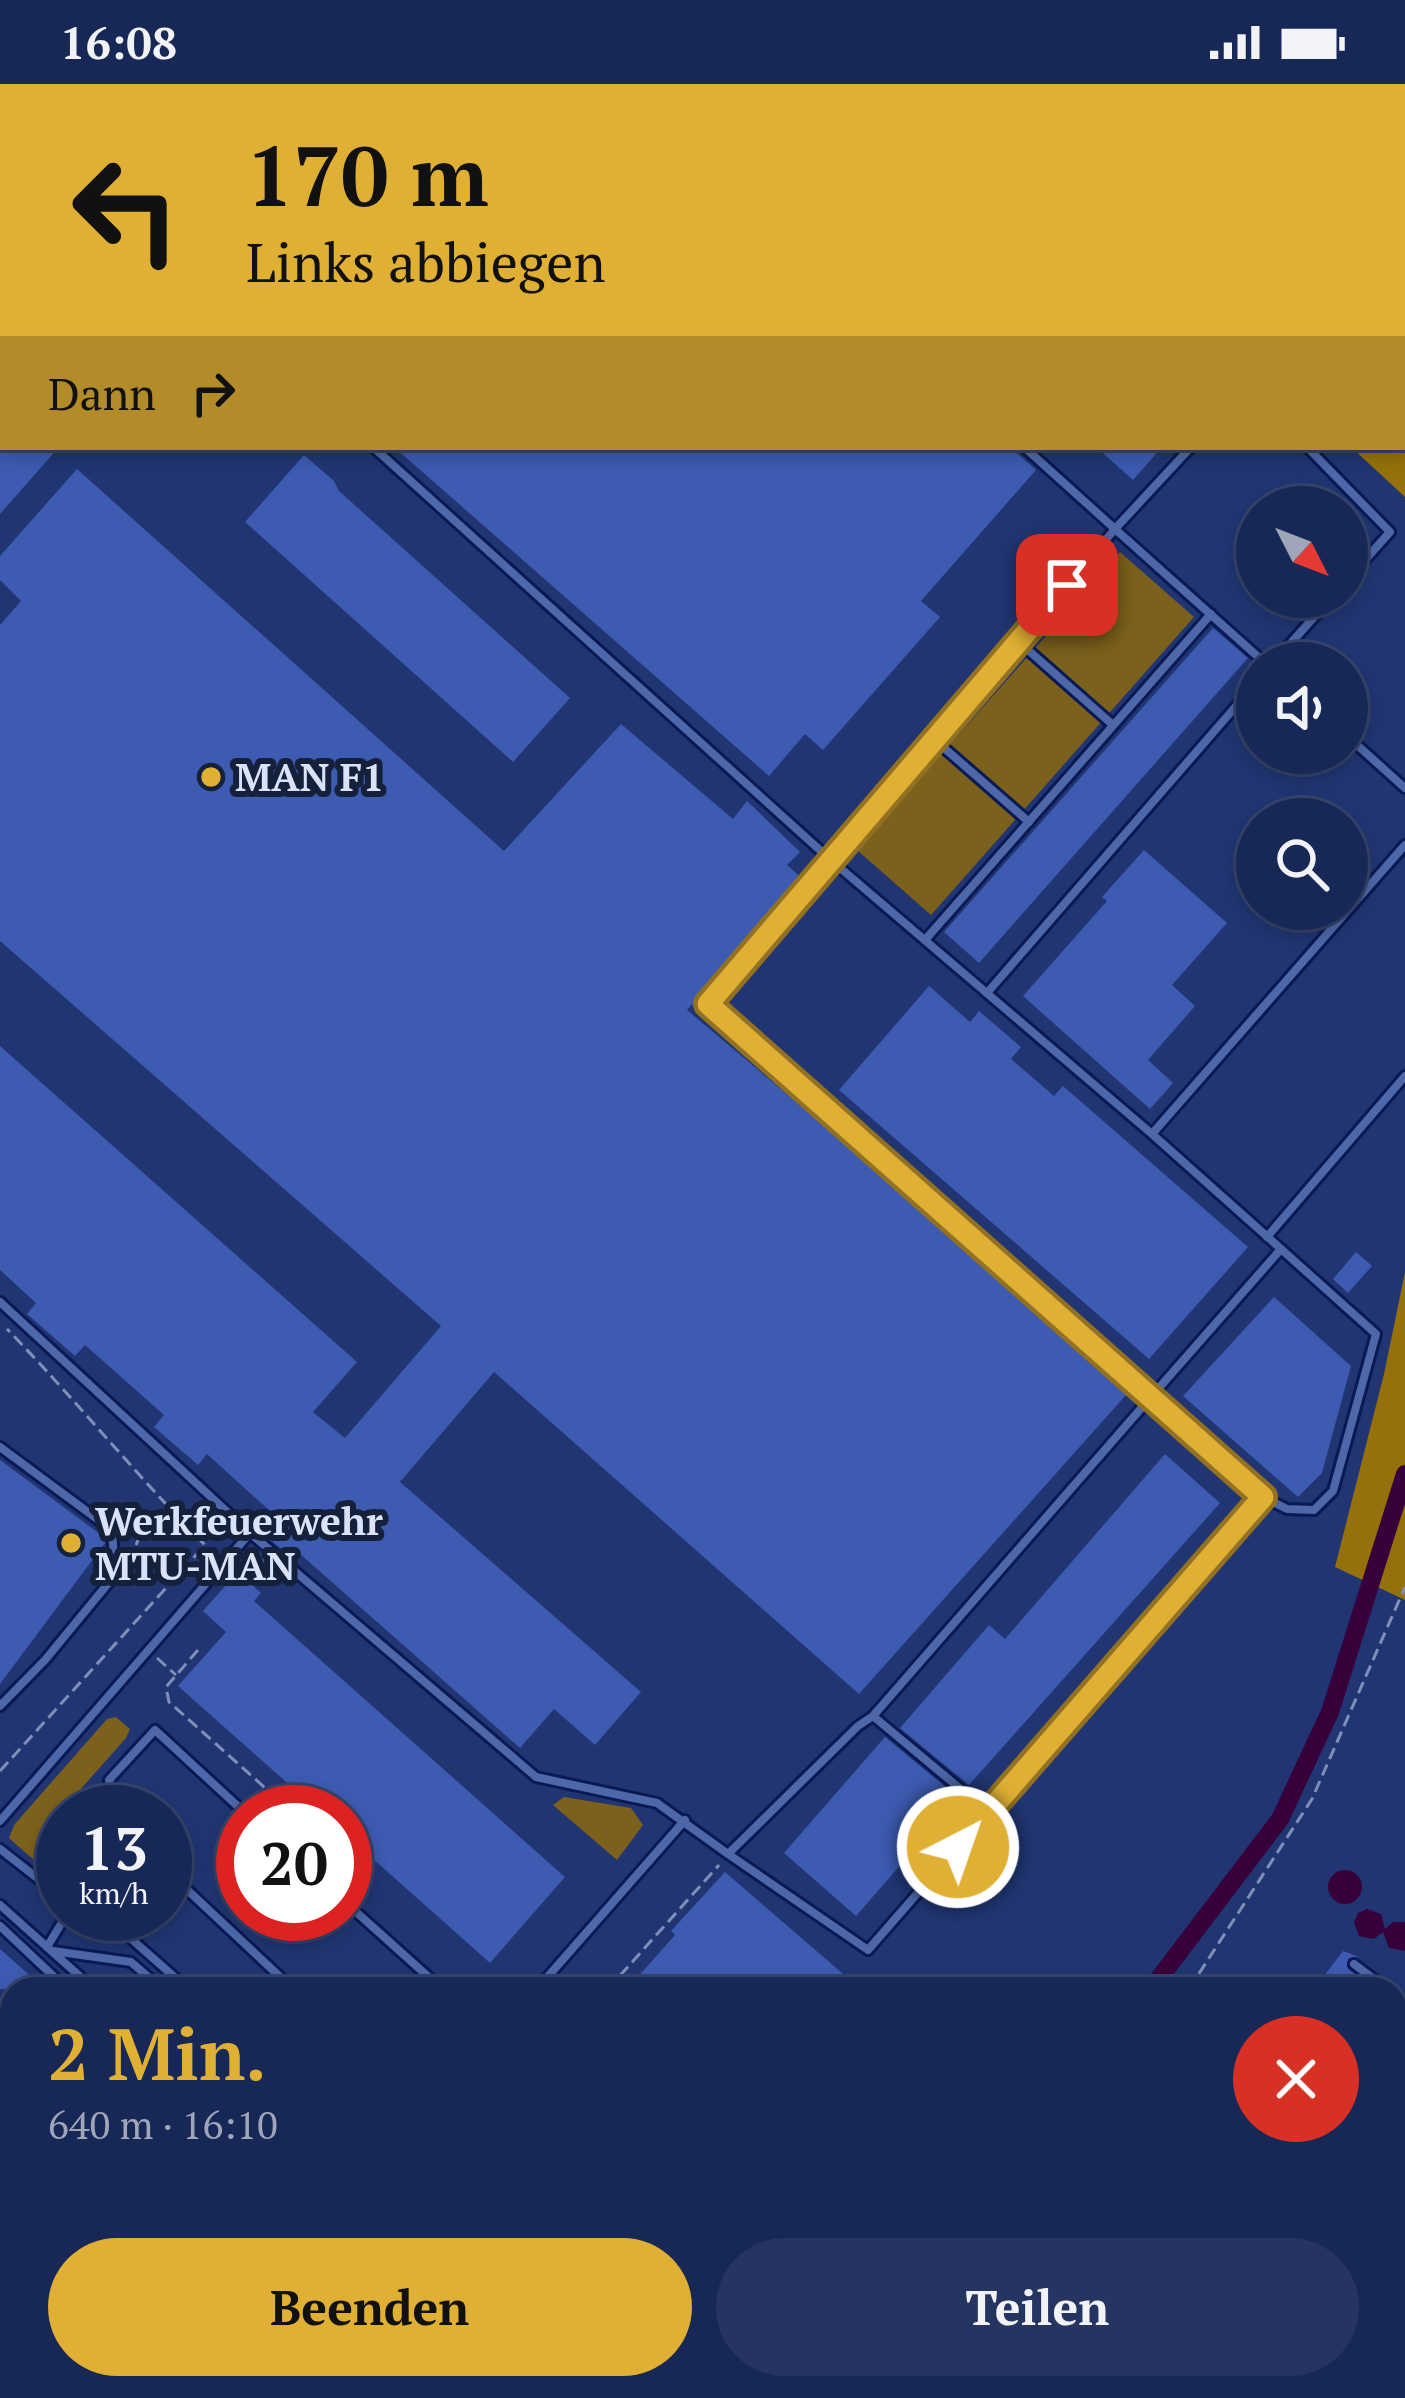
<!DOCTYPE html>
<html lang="de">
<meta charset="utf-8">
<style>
:root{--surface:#182856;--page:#253460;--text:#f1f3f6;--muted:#9fa6b9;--line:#36446c;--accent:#e0b034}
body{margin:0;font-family:"PT Serif",serif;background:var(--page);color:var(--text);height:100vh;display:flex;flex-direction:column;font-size:45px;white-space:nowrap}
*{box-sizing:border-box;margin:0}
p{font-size:39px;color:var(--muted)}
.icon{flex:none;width:66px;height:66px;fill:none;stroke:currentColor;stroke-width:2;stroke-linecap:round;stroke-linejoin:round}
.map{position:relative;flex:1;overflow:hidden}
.panel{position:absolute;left:0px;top:1893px;width:1407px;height:423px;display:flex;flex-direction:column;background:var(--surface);border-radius:36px 36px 0 0;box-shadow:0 6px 18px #0003,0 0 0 3px var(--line)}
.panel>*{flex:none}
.guide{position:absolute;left:0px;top:0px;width:1407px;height:366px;box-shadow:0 6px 18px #0003,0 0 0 3px var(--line);background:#e0b034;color:#111;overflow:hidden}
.needle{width:78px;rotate:132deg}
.controls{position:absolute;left:1236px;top:402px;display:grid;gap:24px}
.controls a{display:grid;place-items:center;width:132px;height:132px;border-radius:50%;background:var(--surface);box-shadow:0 6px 18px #0003,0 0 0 3px var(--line);font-size:60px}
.speed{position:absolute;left:36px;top:1701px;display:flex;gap:24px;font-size:60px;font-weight:700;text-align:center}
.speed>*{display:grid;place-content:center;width:156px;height:156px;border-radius:50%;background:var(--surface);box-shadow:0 6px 18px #0003,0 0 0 3px var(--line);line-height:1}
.speed small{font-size:30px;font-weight:400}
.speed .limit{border:18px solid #d22;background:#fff;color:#111}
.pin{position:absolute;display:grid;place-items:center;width:102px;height:102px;color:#fff;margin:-51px;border-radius:24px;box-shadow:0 6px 18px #0006}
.me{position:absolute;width:132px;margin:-66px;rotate:41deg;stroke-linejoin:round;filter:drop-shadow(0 0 9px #0008)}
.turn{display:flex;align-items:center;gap:42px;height:252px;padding:0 48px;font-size:54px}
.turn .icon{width:156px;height:156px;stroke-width:2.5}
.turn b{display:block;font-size:84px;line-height:102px}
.then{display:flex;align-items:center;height:114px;padding:0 48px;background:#0003;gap:24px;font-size:45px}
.round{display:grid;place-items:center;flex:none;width:126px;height:126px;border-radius:63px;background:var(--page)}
.summary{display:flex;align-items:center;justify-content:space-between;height:204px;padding:0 48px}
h1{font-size:72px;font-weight:800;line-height:90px;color:var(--accent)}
.cta{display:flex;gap:24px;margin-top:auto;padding:24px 48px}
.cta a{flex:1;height:138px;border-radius:72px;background:var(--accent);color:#111;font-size:48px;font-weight:800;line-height:138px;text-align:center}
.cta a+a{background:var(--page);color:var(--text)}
.status{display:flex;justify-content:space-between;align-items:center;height:84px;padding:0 60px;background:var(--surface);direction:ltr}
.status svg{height:33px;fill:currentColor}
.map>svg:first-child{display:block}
.green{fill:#7c611c}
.forest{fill:#94710a}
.water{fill:#38003a}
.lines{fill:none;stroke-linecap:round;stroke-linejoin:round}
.canal{stroke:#38003a;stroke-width:18}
.building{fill:#3c5bb1}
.service-casing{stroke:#091954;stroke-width:14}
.minor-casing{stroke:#091954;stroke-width:22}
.primary-casing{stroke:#091954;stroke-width:33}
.path{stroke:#808fb8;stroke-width:3;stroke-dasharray:12 6;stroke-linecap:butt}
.service{stroke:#4d67a8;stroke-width:8}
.minor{stroke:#4d67a8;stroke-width:16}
.primary{stroke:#63a08d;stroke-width:27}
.route-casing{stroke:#927222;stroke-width:30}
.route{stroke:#e0b034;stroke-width:21}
.poi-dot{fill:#e0b034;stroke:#15203b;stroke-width:4.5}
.labels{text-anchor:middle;stroke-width:12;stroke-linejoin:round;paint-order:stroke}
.poi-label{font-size:39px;font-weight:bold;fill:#d8e2f8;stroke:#15203b;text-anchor:start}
</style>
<div class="status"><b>16:08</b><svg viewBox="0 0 49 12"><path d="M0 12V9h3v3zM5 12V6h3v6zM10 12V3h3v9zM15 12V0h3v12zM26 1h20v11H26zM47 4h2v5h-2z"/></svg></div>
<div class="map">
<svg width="1405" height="2314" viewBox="0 0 1405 2314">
<rect width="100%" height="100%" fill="#203572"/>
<g class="green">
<path d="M1120,468L1194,533L931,831L857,766Z"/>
<path d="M116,1633L130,1645L126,1654L39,1752L63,1774V1802L9,1754L14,1741L107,1635Z"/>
<path d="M564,1713L631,1724L643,1741L617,1776L553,1721Z"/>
</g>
<g class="forest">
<path d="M952,0H1405V3H956Z"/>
<path d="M1404,203L1405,204V413L1351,363H1404Z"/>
<path d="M1405,1188V1516L1335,1483L1384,1290Z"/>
</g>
<g class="water">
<circle cx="1345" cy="1803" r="17"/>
<path d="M1367,1825L1381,1830L1385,1845L1393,1838H1405V1867L1389,1864L1383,1848L1374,1855L1359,1852L1354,1838L1358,1829Z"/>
</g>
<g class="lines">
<g class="canal">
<path d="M1151,1905L1280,1735L1330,1628L1405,1390"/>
<path d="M834,2314L840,2304"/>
</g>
</g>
<g class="building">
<path d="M0,363H59L0,430Z"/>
<path d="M394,363H1010L1036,386L921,517L940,533L823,666L805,650L769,692Z"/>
<path d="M1096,363H1162L1133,396Z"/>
<path d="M304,371L334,397L339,407L570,614L513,678L245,438Z"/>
<path d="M77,385L504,767L621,640L733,735L747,717L800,768L787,781L804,796L687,926L814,1033L1126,1311L859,1610L494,1288L400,1398L641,1608L595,1661L554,1625L520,1664L291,1462L285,1468L268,1454L282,1438L207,1370L198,1381L154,1343L164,1331L85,1261L75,1272L27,1230L36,1219L0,1186V962L357,1278L313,1328L345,1354L441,1242L0,857V541L21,517L0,496V472Z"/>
<path d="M1213,544L1248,574L979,879L944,848Z"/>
<path d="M1144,766L1227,839L1172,901L1195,922L1148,976L1173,999L1150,1025L1023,912L1107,817L1102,813Z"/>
<path d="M929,902L970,938L979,927L1021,963L1011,975L1054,1012L1063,1002L1248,1163L1149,1275L839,1006Z"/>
<path d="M1356,1168L1372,1182L1348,1209L1333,1195Z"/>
<path d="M1274,1213L1351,1282L1322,1389L1298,1413L1183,1312Z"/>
<path d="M1165,1370L1220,1419L969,1701L900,1644L989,1541L1005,1555Z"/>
<path d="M0,1376L104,1453L105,1459L0,1600Z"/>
<path d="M257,1466L274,1480L254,1503L261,1509L254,1517L565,1793L490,1879L345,1750V1728H320L178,1602L226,1548L203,1527Z"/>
<path d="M885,1653L959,1714L856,1832L784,1769Z"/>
<path d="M725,1788L849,1895L841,1905H627L675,1851L671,1847Z"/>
<path d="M0,1865L45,1905H0Z"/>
<path d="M1343,1867L1359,1873L1348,1874L1347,1884L1373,1905H1314Z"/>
</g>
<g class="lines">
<defs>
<g id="service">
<path d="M620,0L624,3"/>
<path d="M926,0L929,3"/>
<path d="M69,3L70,0"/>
<path d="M0,48L3,51"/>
<path d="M0,273L3,269"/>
<path d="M373,363L832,777L1115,445L1024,363"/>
<path d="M1191,363L1115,445L1265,579"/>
<path d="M1307,363L1390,448L1347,496"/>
<path d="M1019,558L1113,641"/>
<path d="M1273,579L1332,513"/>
<path d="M1347,652L1405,704"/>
<path d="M935,656L1029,738"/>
<path d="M925,856L1211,530"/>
<path d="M987,909L1257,598"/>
<path d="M1152,1050L832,777L708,920L1151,1313L1281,1165L1152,1050L1405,761"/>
<path d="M1267,1153L1405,992"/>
<path d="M0,1218L250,1449"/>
<path d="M0,1363L112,1446L115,1491L45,1576L0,1622"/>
<path d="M1263,1413L1287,1425L1314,1426L1333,1407L1376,1250L1281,1165"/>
<path d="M873,1632L988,1728"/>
<path d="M114,1728L109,1696L155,1646L244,1728"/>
<path d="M0,1737L250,1449L536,1693L657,1719L728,1770L858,1642L873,1632L1151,1313L1263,1413L868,1866L728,1770"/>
<path d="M0,1765L63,1814"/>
<path d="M165,1785L293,1905"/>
<path d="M345,1818L442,1905"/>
<path d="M0,1821L94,1905"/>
<path d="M103,1830L188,1905"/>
<path d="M0,1842L67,1905"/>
<path d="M47,1863L67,1830"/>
<path d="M53,1867L131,1878L162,1905"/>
<path d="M1354,1880L1387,1905"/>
<path d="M537,1905L685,1736"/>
<path d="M1395,1912L1405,1919"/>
<path d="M0,2082L12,2092"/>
<path d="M1124,2304L1141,2307"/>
</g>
<g id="minor">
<path d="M1395,1963L1405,1953"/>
<path d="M1395,2175L1405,2174"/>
<path d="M1142,2304L1143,2314"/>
</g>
<g id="primary">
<path d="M0,2298L12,2299"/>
<path d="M54,2304L164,2314"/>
</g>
</defs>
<use href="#service" class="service-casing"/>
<use href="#minor" class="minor-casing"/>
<use href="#primary" class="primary-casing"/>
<g class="path">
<path d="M0,29L3,32"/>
<path d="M0,253L3,249"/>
<path d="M136,1461L147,1433"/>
<path d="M143,1470L155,1468"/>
<path d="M198,1566L166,1603L169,1618L292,1728"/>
<path d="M157,1574L176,1591"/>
<path d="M0,1687L205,1461C136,1391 75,1315 7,1245"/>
<path d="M608,1905L719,1781"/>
<path d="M1189,1905L1312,1715L1405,1503"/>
<path d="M1395,2301H1405"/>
<path d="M239,2304L339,2314"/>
<path d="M334,2304L350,2314"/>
<path d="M1283,2312L1368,2304"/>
<path d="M880,2314L886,2304"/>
<path d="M913,2314L922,2304"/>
<path d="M1399,2314L1405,2313"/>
</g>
<use href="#service" class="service"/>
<use href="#minor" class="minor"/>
<use href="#primary" class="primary"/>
</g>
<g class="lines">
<defs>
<path id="route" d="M958,1763L1263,1413L708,920L1067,501"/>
</defs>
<use href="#route" class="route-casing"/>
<use href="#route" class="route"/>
</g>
<g class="poi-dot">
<circle cx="211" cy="693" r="12"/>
<circle cx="71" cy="1459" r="12"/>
</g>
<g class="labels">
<g class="poi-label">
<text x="235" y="707">MAN F1</text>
<text x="95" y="1451">Werkfeuerwehr<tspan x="95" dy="45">MTU-MAN</tspan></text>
</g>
</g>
</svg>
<div class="controls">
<a><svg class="needle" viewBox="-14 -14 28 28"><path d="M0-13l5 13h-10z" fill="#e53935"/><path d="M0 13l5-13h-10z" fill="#9fa6b9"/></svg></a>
<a><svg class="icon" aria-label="sound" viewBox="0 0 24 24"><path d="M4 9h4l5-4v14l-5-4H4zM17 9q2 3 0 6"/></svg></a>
<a><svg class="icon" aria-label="search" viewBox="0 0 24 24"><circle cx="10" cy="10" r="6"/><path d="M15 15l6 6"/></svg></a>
</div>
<div class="speed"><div>13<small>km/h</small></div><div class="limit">20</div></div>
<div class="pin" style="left:1067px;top:501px;background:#d93025"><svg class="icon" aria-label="arrive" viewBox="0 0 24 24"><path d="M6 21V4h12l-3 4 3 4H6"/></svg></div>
<svg class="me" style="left:958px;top:1763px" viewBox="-20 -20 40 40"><circle r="17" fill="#e0b034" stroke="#fff" stroke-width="3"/><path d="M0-11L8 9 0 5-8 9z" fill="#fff"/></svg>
<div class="guide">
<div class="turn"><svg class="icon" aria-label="left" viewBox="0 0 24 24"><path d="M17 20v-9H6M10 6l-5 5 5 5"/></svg><div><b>170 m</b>Links abbiegen</div></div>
<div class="then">Dann<svg class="icon" aria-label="right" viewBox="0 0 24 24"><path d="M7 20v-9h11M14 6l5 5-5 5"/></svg></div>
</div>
<section class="panel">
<div class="summary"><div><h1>2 Min.</h1><p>640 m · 16:10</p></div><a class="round" style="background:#d93025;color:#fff"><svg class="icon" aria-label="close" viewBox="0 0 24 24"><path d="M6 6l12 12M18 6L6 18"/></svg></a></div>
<div class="cta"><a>Beenden</a><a>Teilen</a></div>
</section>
</div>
